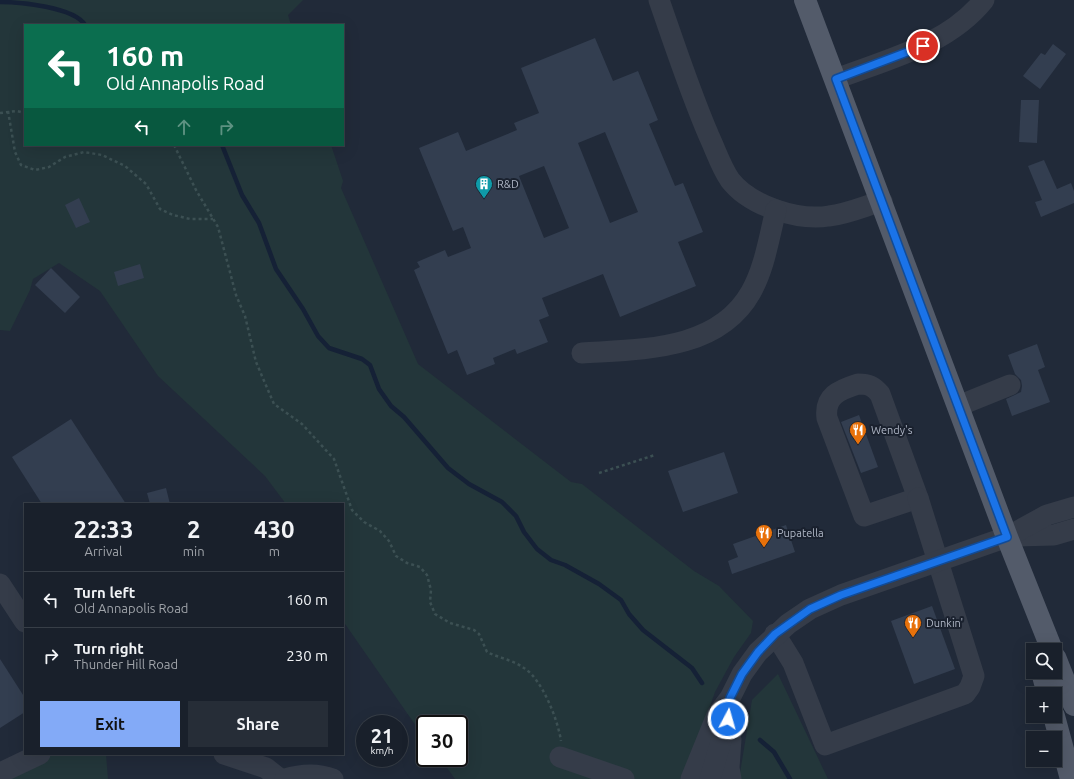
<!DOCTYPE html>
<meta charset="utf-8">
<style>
:root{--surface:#19202b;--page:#262d37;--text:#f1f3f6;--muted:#9fa3a9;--line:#373e47;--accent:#83aaf7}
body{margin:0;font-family:Ubuntu,sans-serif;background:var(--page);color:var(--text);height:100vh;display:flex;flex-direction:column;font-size:15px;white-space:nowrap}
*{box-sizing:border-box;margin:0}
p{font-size:13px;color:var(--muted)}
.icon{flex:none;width:22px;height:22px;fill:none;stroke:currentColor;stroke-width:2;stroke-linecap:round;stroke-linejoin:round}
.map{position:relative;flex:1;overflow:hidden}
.panel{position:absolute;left:24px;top:503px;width:320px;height:252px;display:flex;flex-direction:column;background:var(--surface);border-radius:0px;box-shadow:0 4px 16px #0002,0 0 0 1px var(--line)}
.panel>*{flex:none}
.hud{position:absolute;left:24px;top:24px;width:320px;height:122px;border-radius:0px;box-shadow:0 4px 16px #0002,0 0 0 1px var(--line);background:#0b6e4f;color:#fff;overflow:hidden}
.tools{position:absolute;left:1026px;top:643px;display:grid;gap:8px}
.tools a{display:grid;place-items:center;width:36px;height:36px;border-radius:0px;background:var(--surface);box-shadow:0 4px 16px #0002,0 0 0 1px var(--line);font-size:20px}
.speed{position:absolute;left:356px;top:715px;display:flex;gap:8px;font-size:20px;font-weight:700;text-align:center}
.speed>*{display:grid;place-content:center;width:52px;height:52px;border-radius:50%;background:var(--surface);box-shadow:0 4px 16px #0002,0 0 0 1px var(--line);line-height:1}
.speed small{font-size:10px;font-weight:400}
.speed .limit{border:2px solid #111;border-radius:6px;background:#fff;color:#111}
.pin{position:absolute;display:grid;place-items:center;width:34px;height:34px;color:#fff;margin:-17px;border:2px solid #fff;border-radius:50%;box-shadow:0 1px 4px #0007}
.me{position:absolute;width:44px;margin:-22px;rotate:6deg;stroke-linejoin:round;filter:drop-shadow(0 0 3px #0008)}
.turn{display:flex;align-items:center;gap:14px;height:84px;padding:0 16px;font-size:18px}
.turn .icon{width:52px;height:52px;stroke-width:2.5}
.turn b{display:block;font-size:28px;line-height:34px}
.lanes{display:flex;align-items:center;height:38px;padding:0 16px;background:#0003;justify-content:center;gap:20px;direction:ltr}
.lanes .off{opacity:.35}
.eta{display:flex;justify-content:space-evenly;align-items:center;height:68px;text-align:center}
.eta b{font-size:24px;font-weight:600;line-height:28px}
.action{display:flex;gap:8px;margin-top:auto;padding:8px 16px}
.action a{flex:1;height:46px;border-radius:0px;background:var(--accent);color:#111;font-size:16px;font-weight:600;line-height:46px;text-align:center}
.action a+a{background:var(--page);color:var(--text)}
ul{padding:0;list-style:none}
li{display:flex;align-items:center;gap:12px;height:56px;padding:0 16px;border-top:1px solid var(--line)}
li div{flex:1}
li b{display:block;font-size:15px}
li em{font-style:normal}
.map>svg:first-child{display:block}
.green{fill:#23363a}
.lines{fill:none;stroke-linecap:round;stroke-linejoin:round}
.stream{stroke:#152136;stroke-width:4.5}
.building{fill:#333e50;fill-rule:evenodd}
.path{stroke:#3c5053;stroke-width:2.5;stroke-dasharray:3 3;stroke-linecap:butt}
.minor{stroke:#353c49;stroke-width:21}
.major{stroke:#535b6a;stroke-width:22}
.route-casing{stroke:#114b97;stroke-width:10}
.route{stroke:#1a73e8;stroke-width:7}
.labels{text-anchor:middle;stroke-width:4;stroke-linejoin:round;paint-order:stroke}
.poi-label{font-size:11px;fill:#b0b7c6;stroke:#1a212e;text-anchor:start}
</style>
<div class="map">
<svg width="1074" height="779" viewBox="0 0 1074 779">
<rect width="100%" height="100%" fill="#212a39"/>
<g class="green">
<path d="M0,0H303L288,15L291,25H25V145H331L343,181L341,188L418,364L571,482L582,484L694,571L719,586L753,621L751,633L734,657L715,692L686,774L681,779H455L440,758H459V724H425V739L343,621V504H286L265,476L158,376L100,291L59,263L33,279L30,290L10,331L0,330Z"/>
<path d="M778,674L828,779H739L752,700Z"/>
<path d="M40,754H106L108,779H0Z"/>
</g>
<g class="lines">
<g class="stream">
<path d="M0,2C20,2 74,7 85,25"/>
<path d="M222,145L242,195L259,223L276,269L303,309L318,336L329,348L362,359L370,365L379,389L391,406L404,417L448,468L469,484L502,502L516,516L524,532L537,549L551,560L565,565L599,584L621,600L629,614L643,630L692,668L702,683"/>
<path d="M760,740L774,752L790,779"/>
</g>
</g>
<g class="building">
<path d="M595,38L613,81L638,71L658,120L649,124L675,186L683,183L703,232L678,242L696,286L620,317L603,274L542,298L549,316L539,320L548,342L517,354L515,349L493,358L495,364L467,375L457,350L448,354L414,270L420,267L417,262L445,250L448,257L471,248L463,227L453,231L419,148L458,132L466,151L517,130L514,123L539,113L521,68ZM605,132L638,212L610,223L578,143ZM544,166L569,228L544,238L519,176Z"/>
<path d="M1053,44L1066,54L1040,89L1023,76L1041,53L1045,55Z"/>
<path d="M1021,100H1039L1037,143L1019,142Z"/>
<path d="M1044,160L1057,189L1071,183L1074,191V203L1041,217L1035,202L1042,200L1028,166Z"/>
<path d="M79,198L90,222L76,228L65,205Z"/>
<path d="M140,264L144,278L118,286L114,272Z"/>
<path d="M51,268L80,297L65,313L35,285Z"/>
<path d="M1037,344L1045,367L1038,370L1050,402L1012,416L1006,399L1021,392L1022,386L1021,380L1015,374L1008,355Z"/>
<path d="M859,415L878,467L861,473L841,422Z"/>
<path d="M71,419L126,504H42L12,457Z"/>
<path d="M724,452L738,493L683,512L668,471Z"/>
<path d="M166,488L170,504H150L147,493Z"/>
<path d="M786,525L795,552L732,574L728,561L738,557L733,544Z"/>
<path d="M932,606L955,669L914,684L891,621Z"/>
<path d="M0,659L25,698V712L0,728Z"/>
</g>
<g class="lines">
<g class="path">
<path d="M8,111L15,152L21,165L35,170L49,167L65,157L84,152L102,155L125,166L146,184L160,209L173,215L190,219H213"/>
<path d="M0,113L17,111L25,113"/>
<path d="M174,145L196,190L218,227L236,295L245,316L256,362L274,404L302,424L334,459L352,510L364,522L380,531L389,541L396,556L407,563L420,567L427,575L431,590L430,602L435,614L450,623L474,630L479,634L487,652C499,658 513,660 524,668C542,679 558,720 561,741"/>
<path d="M599,473L655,455"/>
</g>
<g class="minor">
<path d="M659,0C675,46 690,92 709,136C716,151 721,167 730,180C750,206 798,221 829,216C847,214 865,206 882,201"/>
<path d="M836,79C888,59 948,45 984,0"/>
<path d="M582,353C642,349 718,351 751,292C765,267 769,237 776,210"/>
<path d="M858,384C869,384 873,386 880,394L918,498L864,516L827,418C824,396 839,390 858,384Z"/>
<path d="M958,406L1010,385"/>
<path d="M1012,536L1054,535L1074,529"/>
<path d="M0,584L25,622"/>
<path d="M775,634L793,663L825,745L965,694L970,687L974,676L918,498"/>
<path d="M731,739L729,768L731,779"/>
<path d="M224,754L266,768L280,779"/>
<path d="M560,757L624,779"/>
<path d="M0,773L40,754"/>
<path d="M285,779C301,774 317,773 333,779"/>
<path d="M691,779L717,715L730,698L742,674L758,652L788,624L810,609L841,595L1007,537L1047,515L1074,507"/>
<path d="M710,779L727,721"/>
</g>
<g class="major">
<path d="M805,0L1007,537L1052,650"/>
<path d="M1055,657L1074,705"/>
<path d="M1042,672L1048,694"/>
<path d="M1054,716L1071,779"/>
</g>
</g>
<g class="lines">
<defs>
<path id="route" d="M728,719L730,698L742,674L758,652L775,634L810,609L841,595L1007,537L836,79L923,46"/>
</defs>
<use href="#route" class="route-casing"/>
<use href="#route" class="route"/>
</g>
<defs>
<symbol id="building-pin" viewBox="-11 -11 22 30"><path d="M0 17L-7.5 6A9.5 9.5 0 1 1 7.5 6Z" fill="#0f9aa8" stroke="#1a212e"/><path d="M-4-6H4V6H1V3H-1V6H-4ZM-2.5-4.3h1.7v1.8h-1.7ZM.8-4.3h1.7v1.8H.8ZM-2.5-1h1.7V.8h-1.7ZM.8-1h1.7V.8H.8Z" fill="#fff"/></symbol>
<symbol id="restaurant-pin" viewBox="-11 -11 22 30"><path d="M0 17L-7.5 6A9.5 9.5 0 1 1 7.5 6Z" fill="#e8710a" stroke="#1a212e"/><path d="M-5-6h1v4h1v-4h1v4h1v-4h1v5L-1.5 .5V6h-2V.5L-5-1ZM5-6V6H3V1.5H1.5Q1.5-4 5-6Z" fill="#fff"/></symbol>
</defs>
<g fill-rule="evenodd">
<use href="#building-pin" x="474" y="174" width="20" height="27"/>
<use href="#restaurant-pin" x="848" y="420" width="20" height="27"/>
<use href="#restaurant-pin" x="754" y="523" width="20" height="27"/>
<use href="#restaurant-pin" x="903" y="613" width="20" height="27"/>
</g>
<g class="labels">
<g class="poi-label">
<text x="497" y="188">R&amp;D</text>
<text x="871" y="434">Wendy's</text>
<text x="777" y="537">Pupatella</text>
<text x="926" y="627">Dunkin'</text>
</g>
</g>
</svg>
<div class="tools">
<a><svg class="icon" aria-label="search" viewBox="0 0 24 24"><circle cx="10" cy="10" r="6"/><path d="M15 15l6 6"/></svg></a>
<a>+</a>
<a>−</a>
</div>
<div class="speed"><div>21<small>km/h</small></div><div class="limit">30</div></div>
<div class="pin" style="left:923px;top:46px;background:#d93025"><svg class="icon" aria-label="arrive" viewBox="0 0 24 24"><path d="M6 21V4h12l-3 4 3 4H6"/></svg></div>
<svg class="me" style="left:728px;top:719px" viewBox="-20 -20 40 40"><circle r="17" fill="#1a73e8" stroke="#fff" stroke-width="3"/><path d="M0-11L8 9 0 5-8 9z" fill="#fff"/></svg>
<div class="hud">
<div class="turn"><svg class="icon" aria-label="left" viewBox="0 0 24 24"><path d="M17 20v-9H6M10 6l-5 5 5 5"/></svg><div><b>160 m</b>Old Annapolis Road</div></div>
<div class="lanes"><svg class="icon" aria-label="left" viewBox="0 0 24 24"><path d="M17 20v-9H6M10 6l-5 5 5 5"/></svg><svg class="icon off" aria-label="ahead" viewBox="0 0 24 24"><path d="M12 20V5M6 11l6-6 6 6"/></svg><svg class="icon off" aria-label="right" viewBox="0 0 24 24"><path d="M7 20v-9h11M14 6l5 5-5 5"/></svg></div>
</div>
<section class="panel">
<div class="eta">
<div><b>22:33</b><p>Arrival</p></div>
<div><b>2</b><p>min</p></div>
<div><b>430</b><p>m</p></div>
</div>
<ul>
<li><svg class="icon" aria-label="left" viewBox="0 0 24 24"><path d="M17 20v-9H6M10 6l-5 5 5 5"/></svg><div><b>Turn left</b><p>Old Annapolis Road</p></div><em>160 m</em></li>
<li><svg class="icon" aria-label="right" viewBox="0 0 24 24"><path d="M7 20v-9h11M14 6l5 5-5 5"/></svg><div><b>Turn right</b><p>Thunder Hill Road</p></div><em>230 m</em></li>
</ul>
<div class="action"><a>Exit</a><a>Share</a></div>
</section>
</div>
